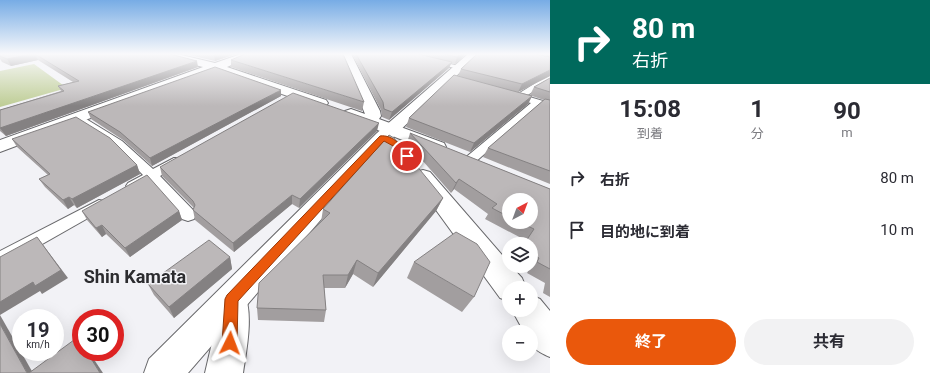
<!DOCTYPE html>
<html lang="ja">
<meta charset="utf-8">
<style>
:root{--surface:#fff;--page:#f2f2f3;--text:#2b2b33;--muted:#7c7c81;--accent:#ea580c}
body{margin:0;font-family:Roboto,"Noto Sans JP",sans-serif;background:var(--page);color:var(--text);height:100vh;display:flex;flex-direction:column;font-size:15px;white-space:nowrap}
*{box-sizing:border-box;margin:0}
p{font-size:13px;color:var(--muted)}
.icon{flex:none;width:22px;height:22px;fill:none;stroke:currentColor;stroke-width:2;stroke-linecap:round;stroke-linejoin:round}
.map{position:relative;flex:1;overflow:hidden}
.side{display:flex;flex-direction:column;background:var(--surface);width:380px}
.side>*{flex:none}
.hud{background:#00695c;color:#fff;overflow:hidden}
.needle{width:26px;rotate:41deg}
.fabs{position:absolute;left:502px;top:193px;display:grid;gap:8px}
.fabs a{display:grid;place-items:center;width:36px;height:36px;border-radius:50%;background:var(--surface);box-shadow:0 4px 16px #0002;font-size:20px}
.speed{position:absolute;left:12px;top:309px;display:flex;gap:8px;font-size:20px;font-weight:700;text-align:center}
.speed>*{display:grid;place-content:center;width:52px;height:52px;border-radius:50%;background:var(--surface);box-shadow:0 4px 16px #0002;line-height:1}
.speed small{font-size:10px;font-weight:400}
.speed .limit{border:6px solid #d22;background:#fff;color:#111}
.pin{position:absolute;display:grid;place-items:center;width:34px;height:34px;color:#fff;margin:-17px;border:2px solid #fff;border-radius:50%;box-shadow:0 1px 4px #0007}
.me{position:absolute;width:44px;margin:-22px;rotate:3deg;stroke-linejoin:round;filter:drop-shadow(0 0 3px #0008)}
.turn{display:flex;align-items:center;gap:14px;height:84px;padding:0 16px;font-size:18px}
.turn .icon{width:52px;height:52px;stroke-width:2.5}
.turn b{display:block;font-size:28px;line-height:34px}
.eta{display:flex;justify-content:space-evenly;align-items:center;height:68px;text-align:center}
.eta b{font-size:24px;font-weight:700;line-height:28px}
.primary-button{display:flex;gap:8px;margin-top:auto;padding:8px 16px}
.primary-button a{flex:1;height:46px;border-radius:24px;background:var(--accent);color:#fff;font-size:16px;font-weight:700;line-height:46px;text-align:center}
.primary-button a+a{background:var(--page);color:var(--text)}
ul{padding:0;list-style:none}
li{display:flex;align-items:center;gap:12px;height:52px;padding:0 16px}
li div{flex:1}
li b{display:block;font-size:15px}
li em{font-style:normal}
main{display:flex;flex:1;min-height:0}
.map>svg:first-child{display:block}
.green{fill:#becd95}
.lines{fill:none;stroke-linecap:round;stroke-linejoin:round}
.service-casing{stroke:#68686b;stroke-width:2}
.minor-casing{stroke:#68686b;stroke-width:2}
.tertiary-casing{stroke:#68686b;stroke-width:2}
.service{fill:#fff;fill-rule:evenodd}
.minor{fill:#fff;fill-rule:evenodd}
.tertiary{fill:#fff;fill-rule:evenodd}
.wall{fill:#a29e9f;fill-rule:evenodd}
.shaded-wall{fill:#848182}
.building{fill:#bcb8b9;stroke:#848182}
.route{fill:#ea580c;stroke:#983908}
.labels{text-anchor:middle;stroke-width:3;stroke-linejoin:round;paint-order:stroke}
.near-quarter-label{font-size:18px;font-weight:bold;fill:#2c2c2f;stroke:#f2f2f6}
</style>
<main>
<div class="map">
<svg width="550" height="373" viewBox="0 0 550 373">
<rect width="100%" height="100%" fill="#f2f2f6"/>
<path class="green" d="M34,64L67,88L0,107V71Z"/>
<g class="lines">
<defs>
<g id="service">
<path d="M395,54H408L463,67L459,69Z"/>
<path d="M547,76H550V81L526,96L550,103V109L539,106L473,164H465L463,161L465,158L531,103L509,97V93L518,94Z"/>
<path d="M78,114L122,141L153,169L174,158H182L184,161L182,164L160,176L194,211L196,215L194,219L188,221L182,219L150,182L138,189H128L126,186L128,183L143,175L114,145L74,119L73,117L74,115Z"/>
<path d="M99,200L104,201L107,205L104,209L0,268V251Z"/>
</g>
<g id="minor">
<path d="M159,54H177L215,63L241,54H256L227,67L326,100L328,103L326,106H316L216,71L0,152V140L203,67L160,56Z"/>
<path d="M341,54H351L380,111L381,116L379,119L444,143L446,147L444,151L437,153L430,151L345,117L343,114L345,111L351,109L365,114Z"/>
<path d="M423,170L430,172L509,263V266H511L522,278L526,288H509V301L500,298L412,177L416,172Z"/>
<path d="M232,284L243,289C254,313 247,347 243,373H205L212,343L216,299L221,289Z"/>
<path d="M531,295L540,299L550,311V357C536,351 531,348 531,332H524L512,310H531Z"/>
</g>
<path id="tertiary" d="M468,54H479L389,141L188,373H144L149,359L377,133Z"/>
</defs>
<use href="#service" class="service-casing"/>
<use href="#minor" class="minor-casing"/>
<use href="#tertiary" class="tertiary-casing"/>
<use href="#service" class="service"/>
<use href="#minor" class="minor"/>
<use href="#tertiary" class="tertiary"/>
</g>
<g class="wall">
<path d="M6,54H170L198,67L6,136L0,131V110L61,91L58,86L73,82L38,60L11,66L2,62L0,59V55Z"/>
<path d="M184,54H236L215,61Z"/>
<path d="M352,54H466L455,64L451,63L449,68L389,120L382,117L381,110Z"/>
<path d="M540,54H550V57Z"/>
<path d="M550,57V76L518,92L530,95L534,87L550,78V184L483,157L488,148L544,100L532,96L528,104L470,152L406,127L409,118L458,76L461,69Z"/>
<path d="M231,60L364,102L362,111L231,67Z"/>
<path d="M281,96L152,166L123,140L91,119L88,112Z"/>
<path d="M377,131L299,208L292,204L234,252L195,220L193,210L194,208L162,176L160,167Z"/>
<path d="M410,133L550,189V297L543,293L545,283L527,273L530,268L525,266H531V244H523L525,240L485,219L488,214L454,189L451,193L407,143ZM509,200L531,222H509Z"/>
<path d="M12,139L137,165L140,174L77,208L74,205L68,209L45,187L39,179L48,175L17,147Z"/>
<path d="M443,198L436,211L373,287L353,274L345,288H324L326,310L324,322L258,320L257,308L321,222L323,209Z"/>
<path d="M82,211H179L182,220L130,257L106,234L102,237L87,220Z"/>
<path d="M230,257L232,269L174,318L154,295L148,284Z"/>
<path d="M414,262L474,297L462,312L407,278Z"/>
</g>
<g class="shaded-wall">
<path d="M32,54H35L38,60L11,66L7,59Z"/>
<path d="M217,54H236L215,61L214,55Z"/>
<path d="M461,54H466L455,64L457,57Z"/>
<path d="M197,61L198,67L6,136L0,128Z"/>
<path d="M452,62L449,68L389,120L392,112Z"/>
<path d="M550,70V76L518,92L522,84Z"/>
<path d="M281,90V96L152,166L150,158Z"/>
<path d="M532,96L528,104L470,152L474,143Z"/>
<path d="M379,123L377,131L299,208L300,199Z"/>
<path d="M137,165L140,174L77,208L72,199Z"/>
<path d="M459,179L454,189L451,193L456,183Z"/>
<path d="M292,195V204L234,252L233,243Z"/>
<path d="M69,197L74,205L68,209L63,200Z"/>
<path d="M443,198L436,211L373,287L378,273Z"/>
<path d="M179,211L182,220L130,257L125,248Z"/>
<path d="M102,225L106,234L102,237L96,228Z"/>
<path d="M37,237L68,278L42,294L40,291L0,315V302Z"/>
<path d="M230,257L232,269L174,318L169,307Z"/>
<path d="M357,260L353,274L345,288L348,275Z"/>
<path d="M0,315L33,373H27L0,324Z"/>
<path d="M87,352H89L103,373H100Z"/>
</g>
<g class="building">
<path d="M6,54H32L7,59L0,56V55Z"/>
<path d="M35,54H170L197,61L0,128V110L64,91L58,86L79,81Z"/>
<path d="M245,54H343L364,102L231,60Z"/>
<path d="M356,54H418L452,62L392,112L384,109L383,102Z"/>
<path d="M444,54H461L457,57Z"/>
<path d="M477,54H535L550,57V70L522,84L461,69Z"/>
<path d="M215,67L281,90L150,158L120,132L88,112Z"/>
<path d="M454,75L532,96L474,143L409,118Z"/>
<path d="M550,78V92L534,87Z"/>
<path d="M293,93L379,123L300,199L292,195L233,243L193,210L195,205L193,201L160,167Z"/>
<path d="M545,99L550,100V171L488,148Z"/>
<path d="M76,117L110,138L137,165L72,199L69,197L63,200L39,179L50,174L12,139Z"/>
<path d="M410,133L550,189V269L537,262L539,258L531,253V244H524L534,229L519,222H531V200H509V217L492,208L497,204L459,179L456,183Z"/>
<path d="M389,135L394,138L443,198L378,273L357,260L348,275H323L326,310L257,308L259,283L330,213L323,209Z"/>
<path d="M147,175L179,211L125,248L102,225L96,228L82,211Z"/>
<path d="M456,232L477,244L490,262L474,297L414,262Z"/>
<path d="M37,237L61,270L35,286L33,282L0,302V257Z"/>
<path d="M209,240L230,257L169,307L148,284Z"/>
<path d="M0,324L27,373H0Z"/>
<path d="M78,337L81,343V352H87L100,373H29Z"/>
</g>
<linearGradient id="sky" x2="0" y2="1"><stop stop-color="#77ace5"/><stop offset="0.51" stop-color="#f9f9fb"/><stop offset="1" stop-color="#f9f9fb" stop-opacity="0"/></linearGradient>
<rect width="550" height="106" fill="url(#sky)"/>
<path class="route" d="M380,136C393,134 404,148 411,156L410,158H404L395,147L384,141L238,301L237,343L235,348L230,350L225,348L222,343L225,299L227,295Z"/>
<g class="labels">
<g class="near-quarter-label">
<text x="135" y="283">Shin Kamata</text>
</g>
</g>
</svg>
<div class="fabs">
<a><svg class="needle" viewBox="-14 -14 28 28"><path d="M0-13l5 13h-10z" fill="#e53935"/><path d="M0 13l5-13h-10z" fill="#7c7c81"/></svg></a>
<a><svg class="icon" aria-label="layers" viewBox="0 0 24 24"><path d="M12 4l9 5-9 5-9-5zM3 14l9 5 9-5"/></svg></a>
<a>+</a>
<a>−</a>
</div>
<div class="speed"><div>19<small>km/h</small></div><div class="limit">30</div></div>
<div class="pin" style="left:407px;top:156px;background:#d93025"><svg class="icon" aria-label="arrive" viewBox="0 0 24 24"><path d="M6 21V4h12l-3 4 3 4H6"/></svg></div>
<svg class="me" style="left:230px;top:343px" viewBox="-20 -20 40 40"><path d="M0-17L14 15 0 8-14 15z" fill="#ea580c" stroke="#fff" stroke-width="4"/></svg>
</div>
<section class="side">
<div class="hud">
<div class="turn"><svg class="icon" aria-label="right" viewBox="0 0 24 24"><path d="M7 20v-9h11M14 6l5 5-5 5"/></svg><div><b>80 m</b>右折</div></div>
</div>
<div class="eta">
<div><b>15:08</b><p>到着</p></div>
<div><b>1</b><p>分</p></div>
<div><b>90</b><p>m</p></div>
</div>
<ul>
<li><svg class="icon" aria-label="right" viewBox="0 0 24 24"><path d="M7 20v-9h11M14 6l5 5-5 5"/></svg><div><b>右折</b></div><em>80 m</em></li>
<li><svg class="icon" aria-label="arrive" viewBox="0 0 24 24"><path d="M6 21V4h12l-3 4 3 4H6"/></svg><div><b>目的地に到着</b></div><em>10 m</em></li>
</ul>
<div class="primary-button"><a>終了</a><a>共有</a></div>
</section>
</main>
